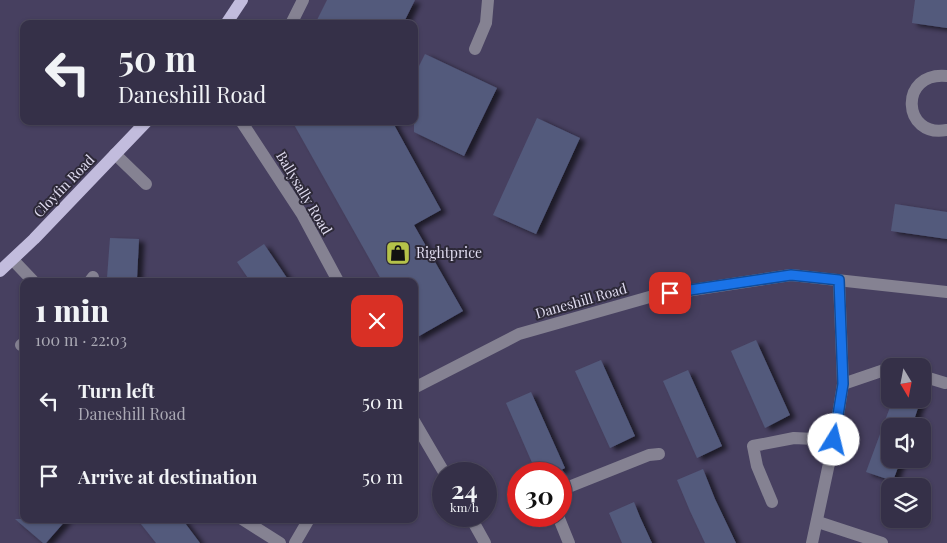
<!DOCTYPE html>
<meta charset="utf-8">
<style>
:root{--surface:#353048;--page:#3d384f;--text:#f1f3f6;--muted:#aaa9b4;--line:#4f4b60}
body{margin:0;font-family:"Playfair Display",serif;background:var(--page);color:var(--text);height:100vh;display:flex;flex-direction:column;font-size:19px;white-space:nowrap}
*{box-sizing:border-box;margin:0}
p{font-size:16px;color:var(--muted)}
.icon{flex:none;width:28px;height:28px;fill:none;stroke:currentColor;stroke-width:2;stroke-linecap:round;stroke-linejoin:round}
.map{position:relative;flex:1;overflow:hidden}
.details{position:absolute;left:20px;top:278px;width:398px;height:245px;display:flex;flex-direction:column;background:var(--surface);border-radius:10px;box-shadow:0 1px 4px #0004,0 0 0 1px var(--line)}
.details>*{flex:none}
.guide{position:absolute;left:20px;top:20px;width:398px;height:105px;border-radius:10px;box-shadow:0 1px 4px #0004,0 0 0 1px var(--line);background:#353048;color:var(--text);overflow:hidden}
.needle{width:32px;rotate:170deg}
.fabs{position:absolute;left:881px;top:358px;display:grid;gap:10px}
.fabs a{display:grid;place-items:center;width:50px;height:50px;border-radius:10px;background:var(--surface);box-shadow:0 1px 4px #0004,0 0 0 1px var(--line);font-size:25px}
.speed{position:absolute;left:432px;top:462px;display:flex;gap:10px;font-size:25px;font-weight:700;text-align:center}
.speed>*{display:grid;place-content:center;width:65px;height:65px;border-radius:50%;background:var(--surface);box-shadow:0 1px 4px #0004,0 0 0 1px var(--line);line-height:1}
.speed small{font-size:12px;font-weight:400}
.speed .limit{border:8px solid #d22;background:#fff;color:#111}
.pin{position:absolute;display:grid;place-items:center;width:42px;height:42px;color:#fff;margin:-21px;border-radius:10px;box-shadow:0 2px 8px #0006}
.me{position:absolute;width:55px;margin:-28px;rotate:9deg;stroke-linejoin:round;filter:drop-shadow(0 0 4px #0008)}
.turn{display:flex;align-items:center;gap:18px;height:105px;padding:0 15px;font-size:22px}
.turn .icon{width:65px;height:65px;stroke-width:2.5}
.turn b{display:block;font-size:35px;line-height:42px}
.round{display:grid;place-items:center;flex:none;width:52px;height:52px;border-radius:10px;background:var(--page)}
.headline{display:flex;align-items:center;justify-content:space-between;height:85px;padding:0 15px}
h1{font-size:30px;font-weight:800;line-height:38px}
ul{padding:0;list-style:none}
li{display:flex;align-items:center;gap:15px;height:75px;padding:0 15px}
li div{flex:1}
li b{display:block;font-size:19px}
li em{font-style:normal}
.map>svg:first-child{display:block}
.building{fill:#535a7c;filter:url(#shadow)}
.lines{fill:none;stroke-linecap:round;stroke-linejoin:round}
.minor{stroke:#858292;stroke-width:12}
.major{stroke:#c2bcdd;stroke-width:12}
.route-casing{stroke:#114b97;stroke-width:12}
.route{stroke:#1a73e8;stroke-width:9}
.labels{text-anchor:middle;stroke-width:4;stroke-linejoin:round;paint-order:stroke}
.street-label{font-size:14px;fill:#e1ddf1;stroke:#2d2938}
.poi-label{font-size:14px;fill:#e1ddf1;stroke:#2d2938;text-anchor:start}
</style>
<div class="map">
<svg width="947" height="543" viewBox="0 0 947 543">
<defs>
<filter id="shadow"><feDropShadow dx="5.5" dy="3" stdDeviation="2.5" flood-color="#0009"/></filter>
</defs>
<rect width="100%" height="100%" fill="#474060"/>
<g class="building">
<path d="M327,0H415L403,24H315Z"/>
<path d="M915,0H947V28L912,23Z"/>
<path d="M425,54L497,88L464,156L414,132V76Z"/>
<path d="M537,118L580,138L536,234L493,215Z"/>
<path d="M292,121H392L441,210L414,225L463,311L414,339V281H382Z"/>
<path d="M895,204L947,212V239L891,231Z"/>
<path d="M110,238L139,239L137,279L107,278Z"/>
<path d="M264,244L281,269L289,281H250L237,262Z"/>
<path d="M756,340L790,415L765,428L731,351Z"/>
<path d="M601,360L635,436L610,448L575,371Z"/>
<path d="M688,370L722,446L697,458L663,381Z"/>
<path d="M531,392L565,468L554,474H537L506,403Z"/>
<path d="M893,399H910L920,402L912,426H890V459H901L893,481L866,472Z"/>
<path d="M703,469L715,499L736,543H705L690,511L677,480Z"/>
<path d="M634,502L640,517L652,543H622L609,513Z"/>
<path d="M15,519H67L46,543H43Z"/>
<path d="M137,519H182L200,543H156Z"/>
</g>
<g class="lines">
<g class="minor">
<path d="M291,24L303,0"/>
<path d="M475,49L486,23L488,0"/>
<path d="M947,76C898,71 902,139 947,130"/>
<path d="M241,121L302,214L338,281"/>
<path d="M115,154L146,184"/>
<path d="M13,260L33,281"/>
<path d="M90,281L93,277"/>
<path d="M21,345L24,343"/>
<path d="M922,376L945,383"/>
<path d="M843,384L890,368"/>
<path d="M414,388L519,334L653,296L791,275L947,292"/>
<path d="M414,421L445,474"/>
<path d="M561,490L649,455L659,454"/>
<path d="M772,502L757,466L753,446L794,438L834,440"/>
<path d="M470,516L485,543"/>
<path d="M558,516L569,543"/>
<path d="M242,519L280,543"/>
<path d="M818,522L882,543"/>
<path d="M295,543L309,519"/>
<path d="M812,543L834,440L843,384L839,280"/>
</g>
<g class="major">
<path d="M226,24L242,0"/>
<path d="M0,271L34,239L147,121"/>
</g>
</g>
<g class="lines">
<defs>
<path id="route" d="M670,293L791,275L839,280L843,384L834,440"/>
</defs>
<use href="#route" class="route-casing"/>
<use href="#route" class="route"/>
</g>
<defs>
<symbol id="shop-square" viewBox="-11 -11 22 22"><rect x="-9" y="-9" width="18" height="18" rx="4" fill="#b5c249" stroke="#2d2938"/><path d="M-5-2.5h2.3a2.7 3.5 0 0 1 5.4 0H5L5.5 6h-11ZM-1.5-2.5h3a1.5 2.3 0 0 0-3 0Z" fill="#111"/></symbol>
</defs>
<g fill-rule="evenodd">
<use href="#shop-square" x="384" y="239" width="28" height="28"/>
</g>
<g class="labels">
<g class="street-label">
<text transform="translate(64 186) rotate(-46)" y="5">Cloyfin Road</text>
<text transform="translate(304 193) rotate(59)" y="5">Ballysally Road</text>
<text transform="translate(581 301) rotate(-16)" y="5">Daneshill Road</text>
</g>
<g class="poi-label">
<text x="416" y="258">Rightprice</text>
</g>
</g>
</svg>
<div class="fabs">
<a><svg class="needle" viewBox="-14 -14 28 28"><path d="M0-13l5 13h-10z" fill="#e53935"/><path d="M0 13l5-13h-10z" fill="#aaa9b4"/></svg></a>
<a><svg class="icon" aria-label="sound" viewBox="0 0 24 24"><path d="M4 9h4l5-4v14l-5-4H4zM17 9q2 3 0 6"/></svg></a>
<a><svg class="icon" aria-label="layers" viewBox="0 0 24 24"><path d="M12 4l9 5-9 5-9-5zM3 14l9 5 9-5"/></svg></a>
</div>
<div class="speed"><div>24<small>km/h</small></div><div class="limit">30</div></div>
<div class="pin" style="left:670px;top:293px;background:#d93025"><svg class="icon" aria-label="arrive" viewBox="0 0 24 24"><path d="M6 21V4h12l-3 4 3 4H6"/></svg></div>
<svg class="me" style="left:834px;top:440px" viewBox="-20 -20 40 40"><circle r="19" fill="#fff"/><path d="M0-13L10 11 0 6-10 11z" fill="#1a73e8"/></svg>
<div class="guide">
<div class="turn"><svg class="icon" aria-label="left" viewBox="0 0 24 24"><path d="M17 20v-9H6M10 6l-5 5 5 5"/></svg><div><b>50 m</b>Daneshill Road</div></div>
</div>
<section class="details">
<div class="headline"><div><h1>1 min</h1><p>100 m · 22:03</p></div><a class="round" style="background:#d93025;color:#fff"><svg class="icon" aria-label="close" viewBox="0 0 24 24"><path d="M6 6l12 12M18 6L6 18"/></svg></a></div>
<ul>
<li><svg class="icon" aria-label="left" viewBox="0 0 24 24"><path d="M17 20v-9H6M10 6l-5 5 5 5"/></svg><div><b>Turn left</b><p>Daneshill Road</p></div><em>50 m</em></li>
<li><svg class="icon" aria-label="arrive" viewBox="0 0 24 24"><path d="M6 21V4h12l-3 4 3 4H6"/></svg><div><b>Arrive at destination</b></div><em>50 m</em></li>
</ul>
</section>
</div>
